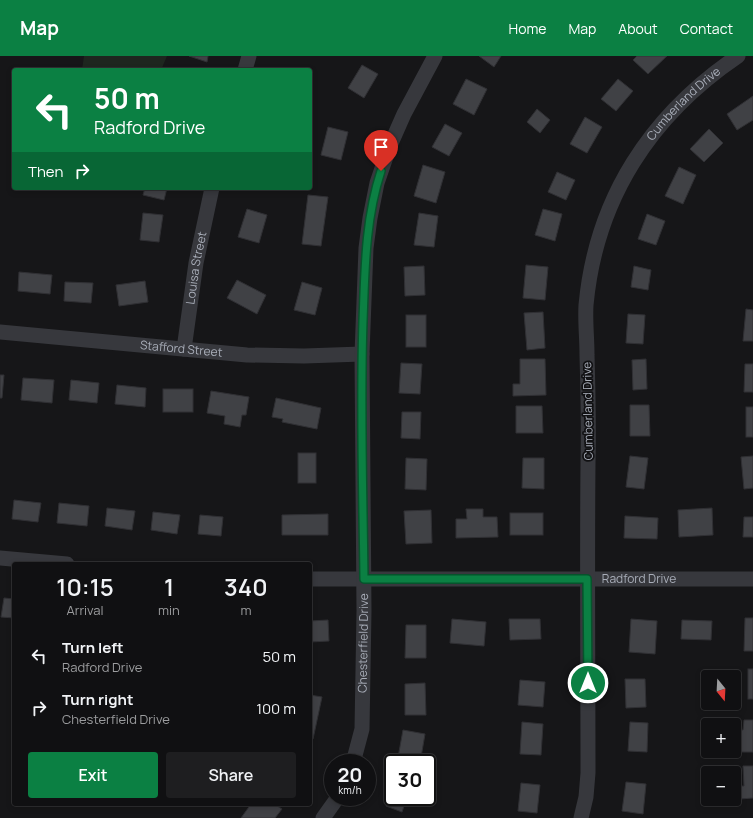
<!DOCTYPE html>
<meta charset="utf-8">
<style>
:root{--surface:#101012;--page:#1e1e20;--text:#f1f3f6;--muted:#9c9d9f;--line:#303032;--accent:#0b8043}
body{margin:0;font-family:Manrope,sans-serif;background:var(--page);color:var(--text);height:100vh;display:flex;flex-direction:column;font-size:15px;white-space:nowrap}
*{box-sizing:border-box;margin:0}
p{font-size:13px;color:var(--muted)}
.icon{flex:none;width:22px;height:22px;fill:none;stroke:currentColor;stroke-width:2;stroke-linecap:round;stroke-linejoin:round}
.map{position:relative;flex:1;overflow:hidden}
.details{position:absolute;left:12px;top:506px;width:300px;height:244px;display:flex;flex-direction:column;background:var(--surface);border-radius:4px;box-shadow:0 2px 6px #0003,0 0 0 1px var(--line)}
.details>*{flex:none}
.hud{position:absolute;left:12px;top:12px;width:300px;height:122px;border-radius:4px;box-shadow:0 2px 6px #0003,0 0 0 1px var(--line);background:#0b8043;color:#fff;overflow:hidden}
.needle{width:26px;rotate:162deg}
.fabs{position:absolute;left:701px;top:614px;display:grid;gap:8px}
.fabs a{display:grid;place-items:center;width:40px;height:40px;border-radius:4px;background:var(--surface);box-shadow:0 2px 6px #0003,0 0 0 1px var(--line);font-size:20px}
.speed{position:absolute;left:324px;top:698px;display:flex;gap:8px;font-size:20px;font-weight:700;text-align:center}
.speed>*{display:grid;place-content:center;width:52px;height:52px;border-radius:50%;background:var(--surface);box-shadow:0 2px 6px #0003,0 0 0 1px var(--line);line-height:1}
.speed small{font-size:10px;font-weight:400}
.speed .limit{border:2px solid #111;border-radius:6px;background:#fff;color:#111}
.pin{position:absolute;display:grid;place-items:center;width:34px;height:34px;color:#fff;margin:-41px -17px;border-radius:50% 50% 50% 0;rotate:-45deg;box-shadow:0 0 4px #0007}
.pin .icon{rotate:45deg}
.me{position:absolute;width:44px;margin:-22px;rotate:0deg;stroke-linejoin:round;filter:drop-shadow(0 0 3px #0008)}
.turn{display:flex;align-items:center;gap:14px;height:84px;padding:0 16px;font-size:18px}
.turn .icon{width:52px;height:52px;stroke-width:2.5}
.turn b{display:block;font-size:28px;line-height:34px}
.then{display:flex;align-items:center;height:38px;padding:0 16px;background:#0003;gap:8px;font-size:15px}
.eta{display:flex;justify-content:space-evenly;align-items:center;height:68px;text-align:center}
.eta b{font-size:24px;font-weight:600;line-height:28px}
.button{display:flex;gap:8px;margin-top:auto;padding:8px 16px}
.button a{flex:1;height:46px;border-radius:4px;background:var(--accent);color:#fff;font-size:16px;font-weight:600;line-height:46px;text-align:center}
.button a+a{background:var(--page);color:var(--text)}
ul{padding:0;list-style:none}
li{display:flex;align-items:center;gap:12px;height:52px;padding:0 16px}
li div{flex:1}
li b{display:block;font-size:15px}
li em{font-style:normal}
header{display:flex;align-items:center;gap:24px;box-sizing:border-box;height:56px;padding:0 20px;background:var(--accent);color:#fff}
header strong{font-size:19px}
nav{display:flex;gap:22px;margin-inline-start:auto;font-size:14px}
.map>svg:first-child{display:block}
.green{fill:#1e261f}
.building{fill:#404145;stroke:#303034}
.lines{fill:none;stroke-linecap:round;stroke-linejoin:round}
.minor{stroke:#37383d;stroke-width:15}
.route-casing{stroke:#07532c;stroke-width:10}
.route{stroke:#0b8043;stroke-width:7}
.labels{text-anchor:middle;stroke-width:3.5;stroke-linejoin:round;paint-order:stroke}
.street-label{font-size:12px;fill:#a8adb8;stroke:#111113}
</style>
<header>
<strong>Map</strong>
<nav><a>Home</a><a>Map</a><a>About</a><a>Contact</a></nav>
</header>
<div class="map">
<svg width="753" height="762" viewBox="0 0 753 762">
<rect width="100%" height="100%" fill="#161618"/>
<path class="green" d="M84,0H167L161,14H82Z"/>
<g class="building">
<path d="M189,0H208L207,6Z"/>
<path d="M479,0H501L494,11Z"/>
<path d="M637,0H667L648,18L633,4Z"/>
<path d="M362,9L378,18L364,42L348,32Z"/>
<path d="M466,23L487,33L474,59L453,48Z"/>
<path d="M618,23L633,35L616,55L601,43Z"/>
<path d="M753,40V64L737,74L727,58Z"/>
<path d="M537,53L550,64L540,77L527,66Z"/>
<path d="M585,61L602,71L587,97L570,88Z"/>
<path d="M445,68L462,77L449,100L432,91Z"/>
<path d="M328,71L348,76L341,104L321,99Z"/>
<path d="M709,73L723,87L704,106L690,93Z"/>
<path d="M423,109L445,116L436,147L414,140Z"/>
<path d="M679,111L696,119L683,148L665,140Z"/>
<path d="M557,116L575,124L566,144L548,136Z"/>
<path d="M145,132H167L164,144L143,139Z"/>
<path d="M308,139L328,141L321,190L302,188Z"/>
<path d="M247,153L267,159L259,187L238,181Z"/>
<path d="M543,153L562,158L555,185L535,179Z"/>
<path d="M143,157L163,159L159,186L140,184Z"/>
<path d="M419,157L438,160L434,191L414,189Z"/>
<path d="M647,158L665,165L656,189L638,183Z"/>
<path d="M526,209L548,211L545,244L523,242Z"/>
<path d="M424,210L425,239L405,240L404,211Z"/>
<path d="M634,210L651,214L648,234L631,231Z"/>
<path d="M19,216L52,219L50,238L18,235Z"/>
<path d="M237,224L266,239L257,258L227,242Z"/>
<path d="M145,225L148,246L119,250L116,229Z"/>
<path d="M65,226L93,227L91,247L64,245Z"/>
<path d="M302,226L322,232L315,259L294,254Z"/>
<path d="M746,253L753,254V285H743Z"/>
<path d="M543,256L545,292L527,294L524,257Z"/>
<path d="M628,258L645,259L643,288L626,287Z"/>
<rect x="406" y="259" width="20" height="32"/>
<path d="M520,303H545L546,339L513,340V328H520Z"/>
<path d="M646,303L647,333L633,334L632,304Z"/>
<path d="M401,307L422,308L420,338L399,337Z"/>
<path d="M745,308H753V336H744Z"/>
<path d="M0,319H4L2,342H0Z"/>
<path d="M23,322L54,324L52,347L21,344Z"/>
<path d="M71,324L99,327L97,347L69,344Z"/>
<path d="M117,329L146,332L145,351L115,348Z"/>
<rect x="163" y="333" width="30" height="23"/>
<path d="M211,335L249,341L246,359H242L240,371L224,368L225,360L207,357Z"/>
<path d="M276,342L321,352L317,373L282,366L283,363L272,361Z"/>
<path d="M630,349H649L650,380H630Z"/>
<path d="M516,350H542L543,377H516Z"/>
<rect x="746" y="351" width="7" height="30"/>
<path d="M402,356H421L420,383L401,382Z"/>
<rect x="298" y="397" width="18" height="30"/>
<path d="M630,400L648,402L644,433L626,431Z"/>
<path d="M753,400V432L744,433L741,401Z"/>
<path d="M406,402L427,403L426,434L405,433Z"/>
<path d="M523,402H544V433L522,432Z"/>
<path d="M14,444L41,447L38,466L12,463Z"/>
<path d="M59,447L89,450L87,470L57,467Z"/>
<path d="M107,452L135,455L132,474L105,470Z"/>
<path d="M712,452L713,479L679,481L678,454Z"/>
<path d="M466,453H483V461H497L498,481L456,482V463H467Z"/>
<path d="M431,454L432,487L406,488L404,455Z"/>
<path d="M153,456L180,459L177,478L151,474Z"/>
<rect x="510" y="457" width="33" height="22"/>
<path d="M328,458V479H282V459Z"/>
<path d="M200,459L223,461L221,480L198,478Z"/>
<path d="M625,460L658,462L657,483L624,482Z"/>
<path d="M744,461H753V481H743Z"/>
<path d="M4,542L14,543V562L1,561Z"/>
<path d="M745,562H753V595H744Z"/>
<path d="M452,563L486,566L484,590L450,587Z"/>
<path d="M509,563H540L541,583L510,584Z"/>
<path d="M631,563L657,565L655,598L629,596Z"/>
<path d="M328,564L329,585L310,586V565Z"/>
<path d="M682,564L712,565L711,584L681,583Z"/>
<path d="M406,569H426V602H405Z"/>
<rect x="748" y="613" width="5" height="30"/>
<path d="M625,623H645L646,651L626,652Z"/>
<path d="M520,624L545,626L543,651L518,649Z"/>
<path d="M425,627L426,659H405V628Z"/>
<path d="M310,639L322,641L313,683L310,682Z"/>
<path d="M744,664H753V696H734L735,674H743Z"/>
<path d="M522,666L543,668L541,699L520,698Z"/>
<path d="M630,666L648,667L647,696L628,695Z"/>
<path d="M403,674L425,678L420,707H397Z"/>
<path d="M743,710H753V742L740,743L739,730H744Z"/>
<path d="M626,726L646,728L643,758L622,755Z"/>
<path d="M521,727L540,729L537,757L518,755Z"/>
<path d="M393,729V741H407L402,756L386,750Z"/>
<path d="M251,748H274L282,753L275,762H241Z"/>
</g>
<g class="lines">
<g class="minor">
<path d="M245,14L249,0"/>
<path id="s1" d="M0,276L247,299L304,300L362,298"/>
<path id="s2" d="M184,293L196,207L212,132"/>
<path d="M0,502L67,508"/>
<path id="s3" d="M310,523H753"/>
<path id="s4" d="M353,707L362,673L364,555L362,298L366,192L370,162L377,127L389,92L404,58L435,0"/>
<path d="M323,762L338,741"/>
<path id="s5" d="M581,762L586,741L588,717C588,614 587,510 588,407C589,371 588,335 587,299C587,282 585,265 586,249C596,142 651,59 738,0"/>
</g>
</g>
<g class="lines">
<defs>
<path id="route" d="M381,115C365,164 365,214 363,265C360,351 363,437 364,523H587L588,627"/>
</defs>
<use href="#route" class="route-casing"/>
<use href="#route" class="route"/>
</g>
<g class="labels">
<g class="street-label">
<text dy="4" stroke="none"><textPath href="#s5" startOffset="743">Cumberland Drive</textPath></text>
<text dy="4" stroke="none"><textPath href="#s2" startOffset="82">Louisa Street</textPath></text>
<text dy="4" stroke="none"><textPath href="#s1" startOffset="182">Stafford Street</textPath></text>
<text transform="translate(588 355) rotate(-91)" y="4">Cumberland Drive</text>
<text dy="4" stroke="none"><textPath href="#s3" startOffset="329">Radford Drive</textPath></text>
<text dy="4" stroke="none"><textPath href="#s4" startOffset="121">Chesterfield Drive</textPath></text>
</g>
</g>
</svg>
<div class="fabs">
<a><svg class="needle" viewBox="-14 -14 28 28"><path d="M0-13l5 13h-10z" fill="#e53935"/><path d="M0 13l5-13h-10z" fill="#9c9d9f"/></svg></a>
<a>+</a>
<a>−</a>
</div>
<div class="speed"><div>20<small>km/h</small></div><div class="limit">30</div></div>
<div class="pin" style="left:381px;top:115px;background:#d93025"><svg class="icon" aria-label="arrive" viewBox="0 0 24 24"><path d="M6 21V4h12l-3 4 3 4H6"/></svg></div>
<svg class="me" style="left:588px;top:627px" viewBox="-20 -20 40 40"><circle r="17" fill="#0b8043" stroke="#fff" stroke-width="3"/><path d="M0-11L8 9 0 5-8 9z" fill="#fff"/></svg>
<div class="hud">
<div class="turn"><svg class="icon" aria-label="left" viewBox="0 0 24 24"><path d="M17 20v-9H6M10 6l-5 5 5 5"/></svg><div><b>50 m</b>Radford Drive</div></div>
<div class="then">Then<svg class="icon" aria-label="right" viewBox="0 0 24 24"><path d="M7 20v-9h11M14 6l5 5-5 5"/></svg></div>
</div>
<section class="details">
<div class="eta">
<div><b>10:15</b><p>Arrival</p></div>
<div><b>1</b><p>min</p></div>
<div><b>340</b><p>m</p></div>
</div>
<ul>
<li><svg class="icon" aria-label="left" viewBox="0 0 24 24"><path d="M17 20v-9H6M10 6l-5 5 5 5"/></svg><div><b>Turn left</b><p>Radford Drive</p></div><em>50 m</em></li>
<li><svg class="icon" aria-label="right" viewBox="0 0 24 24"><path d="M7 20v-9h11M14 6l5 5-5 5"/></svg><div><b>Turn right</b><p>Chesterfield Drive</p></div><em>100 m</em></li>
</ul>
<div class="button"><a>Exit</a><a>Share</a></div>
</section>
</div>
